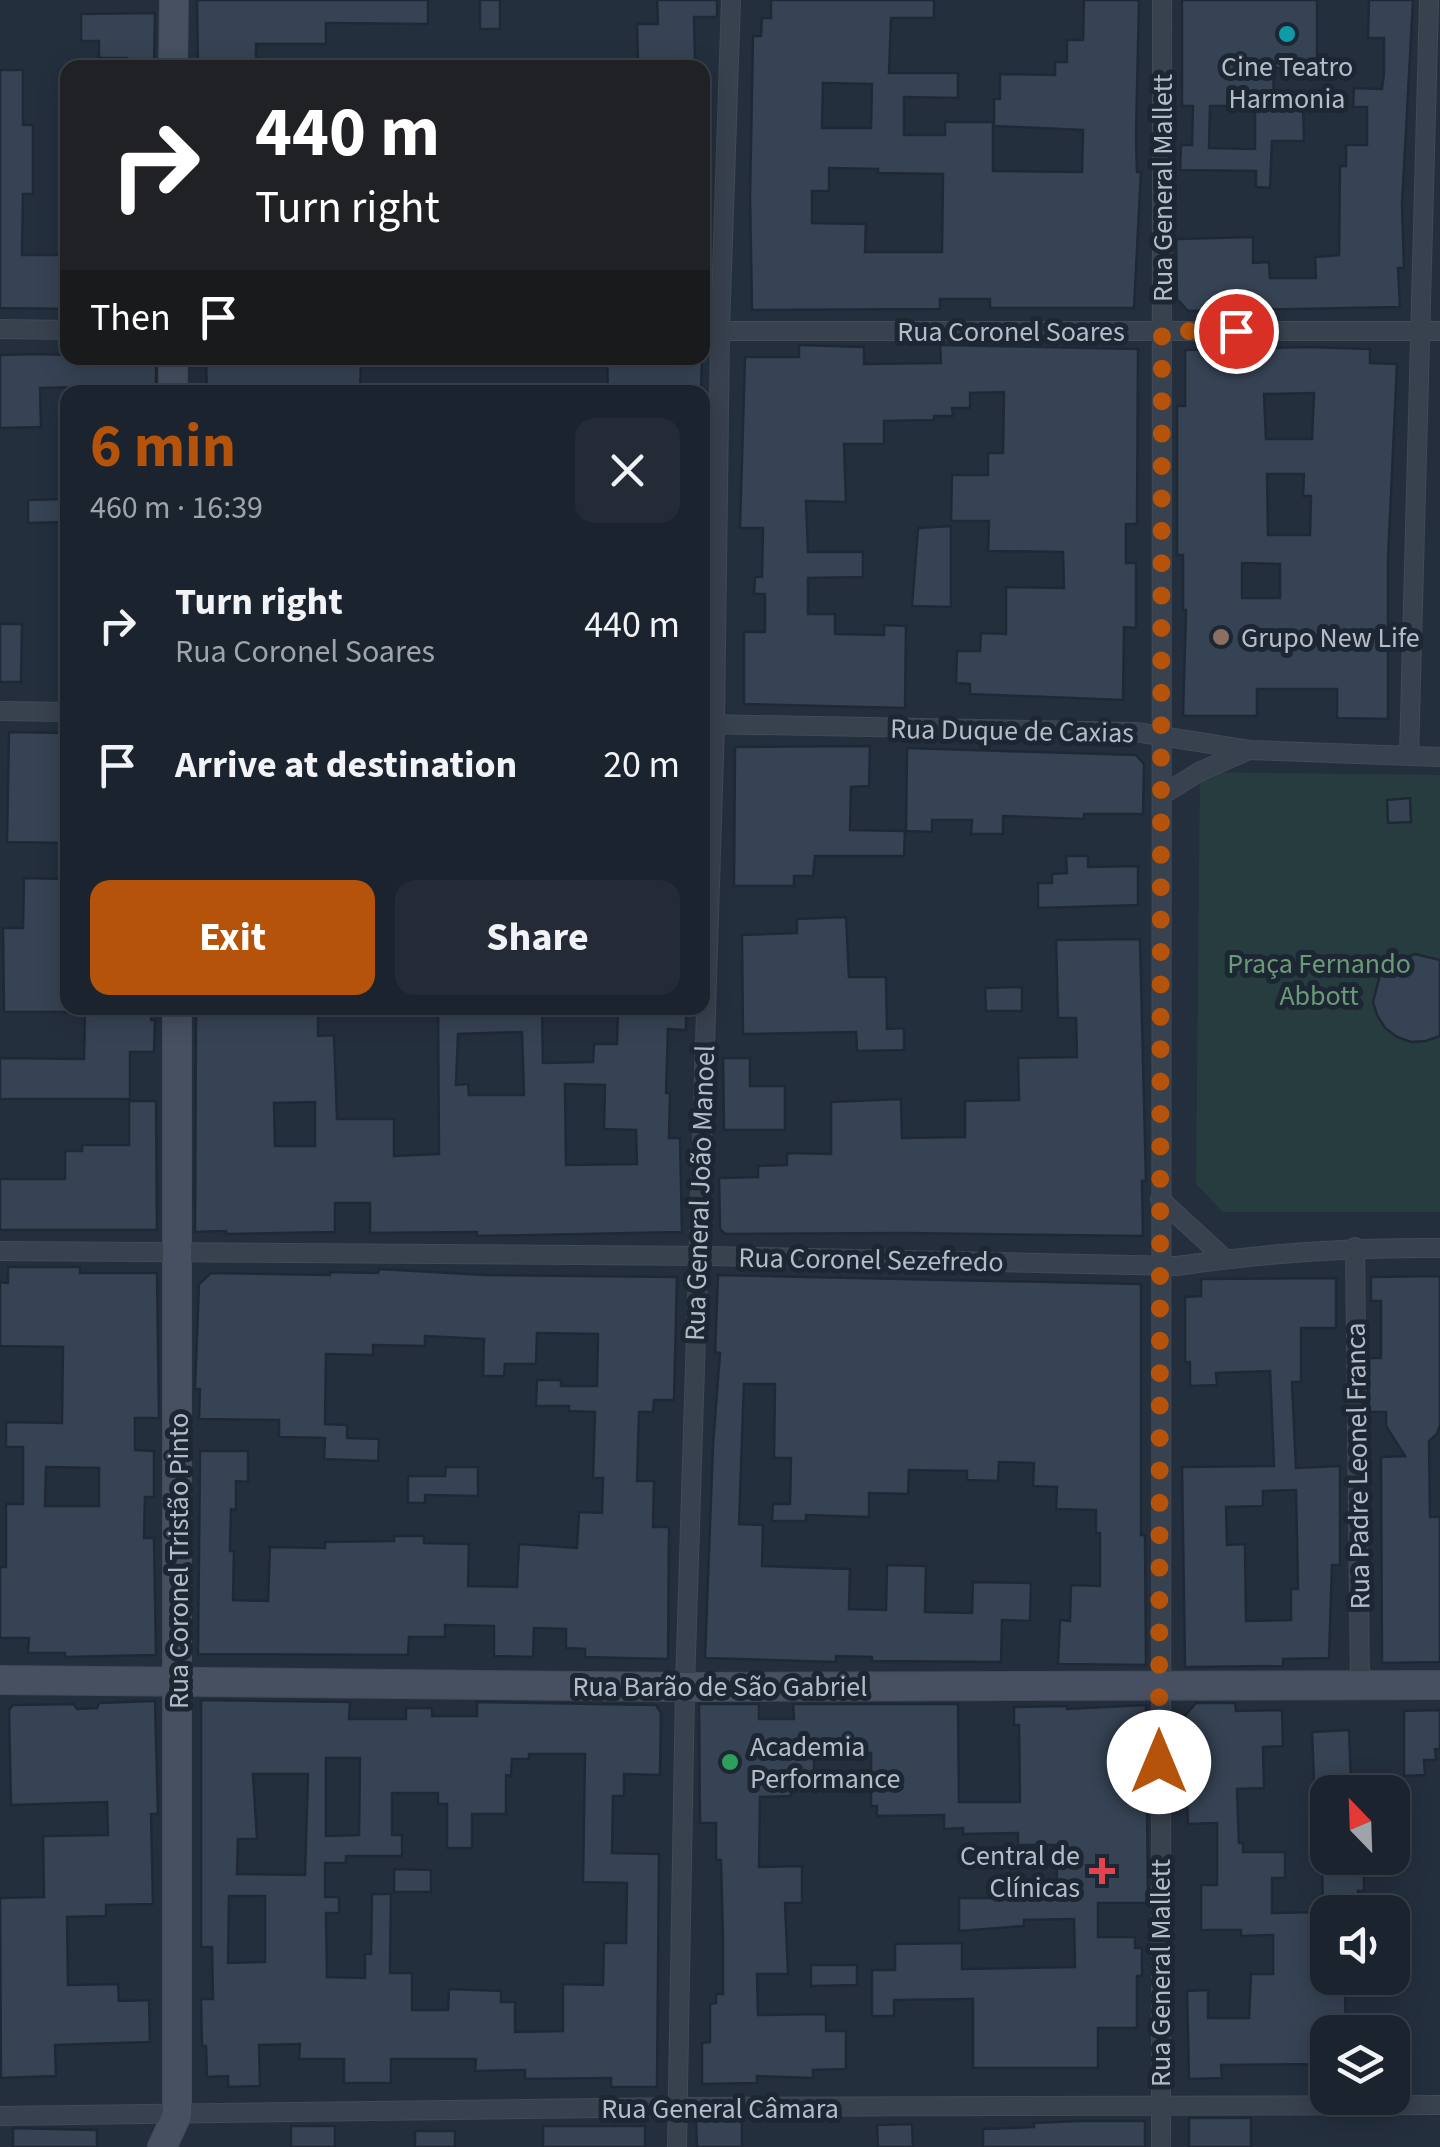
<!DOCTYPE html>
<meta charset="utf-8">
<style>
:root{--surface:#1b232e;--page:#242b36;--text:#f1f3f6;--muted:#a0a4aa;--line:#39404a;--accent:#b45309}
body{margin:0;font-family:"Source Sans 3",sans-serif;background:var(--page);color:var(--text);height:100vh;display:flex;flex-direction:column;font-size:38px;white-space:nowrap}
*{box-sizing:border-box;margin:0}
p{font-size:32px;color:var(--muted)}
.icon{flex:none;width:55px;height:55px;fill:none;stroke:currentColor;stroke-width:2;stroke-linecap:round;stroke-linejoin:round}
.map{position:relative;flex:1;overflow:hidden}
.drawer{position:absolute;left:60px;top:385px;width:650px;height:630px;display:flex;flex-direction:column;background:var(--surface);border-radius:20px;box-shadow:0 5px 25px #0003,0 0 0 2px var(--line)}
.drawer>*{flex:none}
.guide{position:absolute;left:60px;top:60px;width:650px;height:305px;border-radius:20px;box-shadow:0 5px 25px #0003,0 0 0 2px var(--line);background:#202124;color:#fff;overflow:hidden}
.needle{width:65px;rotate:337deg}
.buttons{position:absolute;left:1310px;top:1775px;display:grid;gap:20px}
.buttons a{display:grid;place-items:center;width:100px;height:100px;border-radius:20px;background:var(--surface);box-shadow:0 5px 25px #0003,0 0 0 2px var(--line);font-size:50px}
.pin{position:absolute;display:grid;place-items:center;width:85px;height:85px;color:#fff;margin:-42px;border:5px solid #fff;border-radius:50%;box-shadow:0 2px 10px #0007}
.me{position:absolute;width:110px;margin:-55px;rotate:0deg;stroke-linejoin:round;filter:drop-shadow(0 0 8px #0008)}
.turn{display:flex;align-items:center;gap:35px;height:210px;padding:0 30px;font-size:45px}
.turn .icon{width:130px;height:130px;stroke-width:2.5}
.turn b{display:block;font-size:70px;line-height:85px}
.then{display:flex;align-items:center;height:95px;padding:0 30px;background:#0003;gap:20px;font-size:38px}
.round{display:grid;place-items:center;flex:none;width:105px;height:105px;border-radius:20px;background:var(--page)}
.overview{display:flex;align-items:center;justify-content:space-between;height:170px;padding:0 30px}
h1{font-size:60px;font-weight:700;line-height:75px;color:var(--accent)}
.cta{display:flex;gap:20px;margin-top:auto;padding:20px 30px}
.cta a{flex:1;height:115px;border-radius:20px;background:var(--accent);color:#fff;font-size:40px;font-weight:700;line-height:115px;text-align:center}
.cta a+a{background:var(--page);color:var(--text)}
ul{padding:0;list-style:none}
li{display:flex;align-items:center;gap:30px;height:140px;padding:0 30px}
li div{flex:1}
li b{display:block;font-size:38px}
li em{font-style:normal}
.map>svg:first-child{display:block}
.green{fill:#263c3f}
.building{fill:#364354;stroke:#1f2835;stroke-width:2.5;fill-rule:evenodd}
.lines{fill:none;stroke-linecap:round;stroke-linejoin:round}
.street-casing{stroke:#414a57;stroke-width:20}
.secondary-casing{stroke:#414a57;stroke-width:30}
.street{stroke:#38414e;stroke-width:18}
.secondary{stroke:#465061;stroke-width:28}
.route{stroke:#b45309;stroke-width:18;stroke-dasharray:0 32.4}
.culture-dot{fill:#0f9aa8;stroke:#1d2633;stroke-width:4}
.education-dot{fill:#8d6e63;stroke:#1d2633;stroke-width:4}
.leisure-dot{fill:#2e9e5b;stroke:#1d2633;stroke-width:4}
.health-dot{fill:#e0444e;stroke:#1d2633;stroke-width:4}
.labels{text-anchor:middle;stroke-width:10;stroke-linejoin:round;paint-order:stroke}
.poi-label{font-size:28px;fill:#b4bcc9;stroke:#1d2633;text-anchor:start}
.street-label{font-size:28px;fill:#b4bcc9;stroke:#1d2633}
.park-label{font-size:28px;fill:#6b9a76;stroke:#1d2633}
</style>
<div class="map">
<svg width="1440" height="2147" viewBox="0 0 1440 2147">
<rect width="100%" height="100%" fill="#242f3e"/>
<path class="green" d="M1200,772L1440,775V1212H1223L1196,1184Z"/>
<g class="building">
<path d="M197,0H428V24L326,23V44H256V62L198,65Z"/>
<rect x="480" y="0" width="20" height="29"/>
<path d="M657,0H717V17H694L695,62H638L637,24H658Z"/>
<path d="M771,0H934V18H891L889,73H958V98L904,97V135H945V122H993V171L1082,172L1083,130L994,126V99H1000V74L1055,75V62H1067V40H1083L1084,0H1139L1136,137L1137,172H1141L1134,308H990V299H940V309L752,310L750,196L753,36H761L762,18H771ZM823,83L872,84L871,128H822ZM829,168L878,169V173L943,174L942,252H865L866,224L812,223V191H829Z"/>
<path d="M1182,0H1317V69L1274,68L1273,106L1303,105L1304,141H1272L1270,188L1256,187V171L1180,170L1181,145H1192L1193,106H1182ZM1210,106H1255V149L1209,148Z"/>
<path d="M1369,0H1413L1402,205L1404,268H1398L1400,307L1188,311L1177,299L1176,239L1253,237V263L1269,262L1270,278H1316L1315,257L1339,255L1340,166H1346V145H1367V107H1353L1354,88L1382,89L1384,73V38H1368Z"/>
<path d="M155,13L154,68H127V58H99V41H81V14Z"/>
<path d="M0,70H23V125H33V194H23L22,255H68V309L0,308Z"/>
<path d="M799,345L864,347V364L941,363L940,345L1138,349L1137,524H1126V563H1136V628L1124,627L1123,700L970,694V684L956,683L957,651H980L981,633L1006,634V587L1064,588L1063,552L988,551L989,521H951L952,475H988V453H1003L1004,392L970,393V408H952L953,416H934V420L884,421V444H844L846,502L806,501L808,552H863V577L808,578V614H835V634L884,635V625L906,626L905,708L744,704V632H765V594H754L755,577H762L763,528H740L745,357H799Z"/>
<path d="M1307,347L1370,349V363L1397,364L1388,560V719L1337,718V689H1257V716H1183L1186,610H1183V555H1177V406H1185V350ZM1314,393L1312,439H1266L1264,394ZM1267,474H1304L1303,496H1311L1310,535H1268ZM1242,563L1280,564V598H1242Z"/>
<path d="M40,354L156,358V386H140V392H87V387L40,388L41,427L0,428V355Z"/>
<path d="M607,358H702L701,392H608Z"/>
<path d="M305,361L361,363L360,392H207L206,362Z"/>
<path d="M64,499V522L28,523V500Z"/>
<path d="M951,526V607L912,606L918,528Z"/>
<path d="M0,624H22L21,682H0Z"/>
<path d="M9,732L68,733V843L7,842Z"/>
<path d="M870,746L869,786L851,787L850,830L905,831L904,856H815L813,876H794V886H734L735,747Z"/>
<path d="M907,748L1136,755L1144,764L1143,814H1084V819L1003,816V834H971L972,820H932V832L906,831Z"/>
<path d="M1410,798L1411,822L1388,823L1387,800Z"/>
<path d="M1066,856H1088V867L1138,866V905L1038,908V883H1052V874L1067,873Z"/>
<path d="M24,878L68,879V1012H4L3,928H23Z"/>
<path d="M846,917L849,977H886L887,1029L904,1028V1050L857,1051L856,1032L743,1034L742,935L797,933V919Z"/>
<path d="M1140,939L1146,1181H1142L1143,1236L905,1233L725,1234L720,1229L719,1178L758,1177V1166L787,1165V1153L831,1154V1102L901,1099L902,1138L965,1137V1101L1019,1100L1018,1058L1077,1057L1076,1018H1058L1056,940Z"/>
<path d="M1415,954L1440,960V1036L1426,1041L1411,1042L1397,1037L1385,1028L1377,1015L1373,1002L1380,975L1389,964Z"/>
<path d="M1022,987V1011H986L985,988Z"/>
<path d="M85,1008H151V1020H155L154,1052H130V1099H0V1058L84,1059Z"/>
<path d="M196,1008H260V1014L318,1013V1036L334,1035L337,1119H394V1156L439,1154L438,1008H542L543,1063L593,1062L594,1044H617L618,1008H686V1030L668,1029L666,1093H670L669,1138H680L682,1232L477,1236V1232L370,1233V1203H335V1232L226,1234V1231L195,1232ZM522,1032L524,1095H469L468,1084L456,1085L458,1034ZM565,1084L605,1085L604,1129L636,1130L637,1164L566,1165ZM315,1102V1146H275L274,1103Z"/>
<path d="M723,1058H750V1086H785V1130H724Z"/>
<path d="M129,1101H156L157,1230H0V1179H65V1151H82V1145H129Z"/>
<path d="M8,1267H80V1273H157L159,1418H135V1450L154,1451V1497H145L144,1538H154L156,1655L65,1657V1653H28L29,1638H0V1567H6V1504H23V1447H6V1422L62,1423L63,1347L0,1346V1282L8,1283ZM46,1467L99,1468V1506H45Z"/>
<path d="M379,1269L486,1275L677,1277L674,1400H654L653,1412H639L637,1481H654L653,1527H669L668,1659L585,1657V1649L566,1648V1629L534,1628L533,1657L494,1656V1626L445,1625V1637H409L408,1655L198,1654L200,1451H248V1482L236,1481V1510L231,1509L230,1551H234L233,1600L268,1601L270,1547L325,1548V1542L394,1541V1536H424V1543L469,1544L468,1586L517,1587L519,1544L577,1548L579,1512L602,1513L603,1478H593L595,1412L569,1411V1406H536L537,1380H561V1386H597L598,1334L537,1333L536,1364H505L504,1376H483L484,1339L425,1336V1346L373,1345V1355L326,1354L325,1424L347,1425V1438L379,1439L378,1461L324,1459L325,1438L279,1437V1420L199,1419L200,1389H195L199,1284L211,1273L330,1275V1272L378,1273Z"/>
<path d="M718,1275L1141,1284V1535H1145L1146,1665L1058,1664L1060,1620L1070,1621L1071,1585L1100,1586V1533H1096V1510L1056,1509L1057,1487L1033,1486L1034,1463L999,1462L998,1481L967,1480V1471L909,1470L908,1494L869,1493V1517L806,1515V1521H772L773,1504H790L791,1458H774L775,1384H744L739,1524L763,1525L762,1566L850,1569L849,1609L886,1610L887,1565L926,1566L925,1612L972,1613L973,1582L1031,1583L1030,1621L1002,1620L1001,1662L872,1661V1657L836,1656V1662L705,1658L713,1445L720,1353L715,1352Z"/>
<path d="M1440,1276V1425L1437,1434L1429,1441L1430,1517H1440V1662L1382,1663L1381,1457L1405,1456L1386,1426V1412H1369V1358H1381V1301H1371V1277Z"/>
<path d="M1336,1278V1328H1301V1382H1292L1296,1468L1340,1466V1565H1332L1329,1658L1283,1659V1666L1185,1667L1182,1467L1274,1466L1270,1371L1216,1373L1217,1385L1190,1386V1362H1185V1297L1201,1296V1279ZM1296,1490L1298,1589H1291V1620L1246,1621L1245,1544L1227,1545L1226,1507L1263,1506V1491Z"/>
<path d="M446,1467H478V1496L425,1495V1503H408V1476H445Z"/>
<path d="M201,1700L350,1702L349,1719H406V1708H432V1716H477V1702L656,1705L661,1713L660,1775L624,1774V1796H613L612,1853L659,1854L657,2087H611V2078L525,2079V2070L475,2071L476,2059H391V2083H344V2059H299L300,2044L259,2045L260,2086L228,2087V2076L207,2077L206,2046H202L201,1999H213L212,1947H201ZM529,1754H585L583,1882L627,1883L626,1943H604L603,1985L563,1984V2031L515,2032V2002H501V1991L449,1989L448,2010H412V1973H390L391,1894H372L371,1954H365V1978L327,1977L326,1913H339V1897H325V1863H346V1856H402V1835H392V1793H438V1804H447V1848H472V1814H506V1775L511,1776L512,1759H529ZM326,1758H360L359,1835L326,1836ZM253,1774H308L305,1875L237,1874L238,1839H257ZM229,1896H265V1962L228,1963Z"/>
<path d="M155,1701L158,1814H151L153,1904L106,1905V1916L67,1917L68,1985L118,1984L119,2001L149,2000L150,2042L55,2045L56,2076L1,2078L0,1898L44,1897L43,1836L108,1835L107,1802L11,1805L9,1710L13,1705L74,1704L77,1709L97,1708L99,1703Z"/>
<path d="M1196,1703H1235L1236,1711L1282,1710L1283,1746L1263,1747L1264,1788L1237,1789L1239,1843H1243V1852H1285V1878H1272V1913L1323,1912L1322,1858H1358V1869H1364V1891H1358V1912H1328V1991H1345L1346,2032H1328V2064L1221,2065L1222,2078L1189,2079L1187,1991L1208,1990V2018H1249L1251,1974H1273V1935L1241,1936V1930H1201V1885H1217V1823L1188,1824L1183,1718Z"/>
<path d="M699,1704H759V1719H794L793,1704H958L959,1802H1020L1019,1725H1014V1707L1067,1706V1709L1146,1705L1148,1903H1098V1937H1135V1948H1142V1976H1137V2028H1098V2068H973V1999L894,2000V2016H872V1970H895V1944L962,1943V1969L1075,1967L1074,1919L1024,1920V1926L959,1931V1898H1034L1033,1883H1057L1056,1845H1018V1833L963,1834V1828L944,1829V1815L877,1816V1806H871V1753H814V1783H790L791,1796L760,1797L759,1867L802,1866V1903H785L788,1974H757L758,2015L826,2014V2031H846V2069L813,2070V2078L757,2076V2083L702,2084V2043L710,2042V2004L716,2003V1994H723V1941L721,1860H716V1823H700Z"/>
<path d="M1440,1710V1749H1435L1436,1760H1424L1425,1775L1404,1776V1711Z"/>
<path d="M1349,1730L1351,1780L1314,1781L1312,1732Z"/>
<path d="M394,1869L431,1870V1892H394Z"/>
<path d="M811,1965H857V1985L811,1986Z"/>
<rect x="1189" y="2118" width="62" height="29"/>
<path d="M696,2121H742V2147H697Z"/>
<path d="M1078,2121H1145V2147H983V2129L1034,2127V2123Z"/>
<path d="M912,2124L913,2147H878L877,2125Z"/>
<rect x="291" y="2126" width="44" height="21"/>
<rect x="543" y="2126" width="102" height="21"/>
<path d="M13,2128L97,2130V2147H13Z"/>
<rect x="415" y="2131" width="40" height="16"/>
</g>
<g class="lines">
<defs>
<g id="street">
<path d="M0,329L68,330"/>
<path d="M702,331H1440"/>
<path d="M0,711L68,712"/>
<path d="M703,724L1136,732L1249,750L1440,757"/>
<path d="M1409,756L1429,0"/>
<path d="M1162,795L1199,772L1249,750"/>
<path d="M1160,1199L1224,1258"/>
<path d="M1355,1247L1360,1685"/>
<path d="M0,1251L711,1256L1177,1266C1265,1253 1351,1247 1440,1248"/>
<path d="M0,2116L677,2107L1440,2105"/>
<path d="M677,2147L685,1687L715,724L720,331L731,0"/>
<path d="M1161,2147L1162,0"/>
</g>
<g id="secondary">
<path d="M173,68L174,0"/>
<path d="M173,358V392"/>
<path d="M0,1680L685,1687L1440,1685"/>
<path d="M162,2147L177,2115V1008"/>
</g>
</defs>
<use href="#street" class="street-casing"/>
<use href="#secondary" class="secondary-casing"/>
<use href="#street" class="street"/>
<use href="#secondary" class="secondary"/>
</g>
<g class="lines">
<path class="route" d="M1159,1762L1162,331H1236"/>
</g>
<circle class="culture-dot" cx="1287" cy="34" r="10"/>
<circle class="education-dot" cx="1221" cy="637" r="10"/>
<circle class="leisure-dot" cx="730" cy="1762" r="10"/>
<path class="health-dot" d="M1097 1856h10v10h10v10h-10v10h-10v-10h-10v-10h10z"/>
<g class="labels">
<g class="poi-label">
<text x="1287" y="76" text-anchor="middle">Cine Teatro<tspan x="1287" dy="32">Harmonia</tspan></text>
<text x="1241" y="647">Grupo New Life</text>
<text x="750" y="1756">Academia<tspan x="750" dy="32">Performance</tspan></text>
<text x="1080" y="1865" text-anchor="end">Central de<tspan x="1080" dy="32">Clínicas</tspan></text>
</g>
<g class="street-label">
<text transform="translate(1162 188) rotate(-90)" y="10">Rua General Mallett</text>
<text x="1011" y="341">Rua Coronel Soares</text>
<text transform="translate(1012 730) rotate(1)" y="10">Rua Duque de Caxias</text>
<text transform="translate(699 1193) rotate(-88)" y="10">Rua General João Manoel</text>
<text transform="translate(871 1259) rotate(1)" y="10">Rua Coronel Sezefredo</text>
<text transform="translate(1357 1466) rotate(-91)" y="10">Rua Padre Leonel Franca</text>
<text transform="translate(178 1561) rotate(-90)" y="10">Rua Coronel Tristão Pinto</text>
<text x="720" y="1696">Rua Barão de São Gabriel</text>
<text transform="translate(1160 1973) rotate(-90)" y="10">Rua General Mallett</text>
<text x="720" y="2118">Rua General Câmara</text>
</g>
<g class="park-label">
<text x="1319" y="973">Praça Fernando<tspan x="1319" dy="32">Abbott</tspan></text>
</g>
</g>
</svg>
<div class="buttons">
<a><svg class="needle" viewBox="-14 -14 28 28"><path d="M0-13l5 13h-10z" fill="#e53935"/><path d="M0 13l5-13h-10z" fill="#a0a4aa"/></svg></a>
<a><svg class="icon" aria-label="sound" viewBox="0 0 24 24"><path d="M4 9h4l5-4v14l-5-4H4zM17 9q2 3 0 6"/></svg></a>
<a><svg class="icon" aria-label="layers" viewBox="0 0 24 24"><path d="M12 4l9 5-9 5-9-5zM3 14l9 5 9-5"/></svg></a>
</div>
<div class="pin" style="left:1236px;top:331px;background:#d93025"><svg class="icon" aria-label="arrive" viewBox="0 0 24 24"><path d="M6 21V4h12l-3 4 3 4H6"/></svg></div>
<svg class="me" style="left:1159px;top:1762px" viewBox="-20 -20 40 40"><circle r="19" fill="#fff"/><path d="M0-13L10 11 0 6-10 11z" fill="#b45309"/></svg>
<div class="guide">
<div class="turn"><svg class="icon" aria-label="right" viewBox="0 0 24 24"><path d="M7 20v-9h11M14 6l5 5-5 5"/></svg><div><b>440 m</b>Turn right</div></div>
<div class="then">Then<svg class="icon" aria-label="arrive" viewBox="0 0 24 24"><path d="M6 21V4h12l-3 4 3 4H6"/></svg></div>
</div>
<section class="drawer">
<div class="overview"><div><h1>6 min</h1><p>460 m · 16:39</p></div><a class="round"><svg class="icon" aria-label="close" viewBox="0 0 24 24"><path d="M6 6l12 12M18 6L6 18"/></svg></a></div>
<ul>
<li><svg class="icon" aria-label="right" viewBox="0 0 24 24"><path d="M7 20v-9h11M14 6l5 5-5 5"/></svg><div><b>Turn right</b><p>Rua Coronel Soares</p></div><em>440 m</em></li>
<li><svg class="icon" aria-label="arrive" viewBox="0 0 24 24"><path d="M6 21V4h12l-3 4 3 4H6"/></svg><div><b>Arrive at destination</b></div><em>20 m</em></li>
</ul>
<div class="cta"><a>Exit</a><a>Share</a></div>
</section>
</div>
